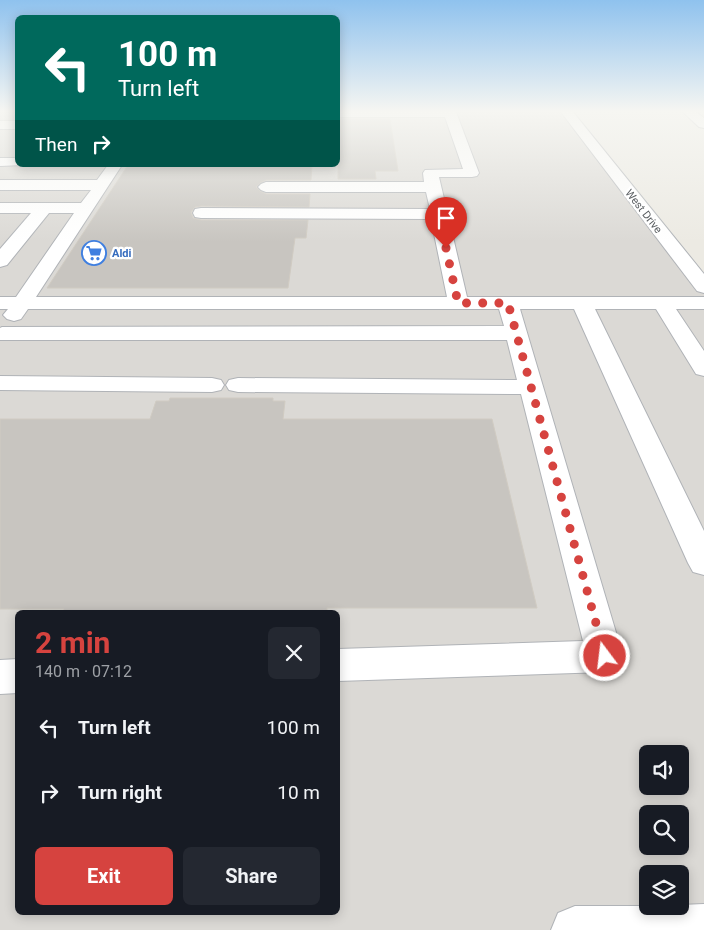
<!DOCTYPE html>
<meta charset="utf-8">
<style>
:root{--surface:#171b24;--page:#242831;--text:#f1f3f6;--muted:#9ea1a6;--accent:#d6433f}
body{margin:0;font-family:Roboto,sans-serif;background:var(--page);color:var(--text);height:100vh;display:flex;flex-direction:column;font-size:19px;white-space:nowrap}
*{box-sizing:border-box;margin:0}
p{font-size:16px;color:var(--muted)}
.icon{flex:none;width:28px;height:28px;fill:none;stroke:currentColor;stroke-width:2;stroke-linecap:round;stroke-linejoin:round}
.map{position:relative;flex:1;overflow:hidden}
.details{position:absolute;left:15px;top:610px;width:325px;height:305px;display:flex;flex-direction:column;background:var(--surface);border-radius:8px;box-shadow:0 2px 12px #0003}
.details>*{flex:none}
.hud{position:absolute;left:15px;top:15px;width:325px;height:152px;border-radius:8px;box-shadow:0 2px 12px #0003;background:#00695c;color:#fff;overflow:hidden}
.buttons{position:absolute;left:639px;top:745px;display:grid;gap:10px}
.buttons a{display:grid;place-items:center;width:50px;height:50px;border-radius:8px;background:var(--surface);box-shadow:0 2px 12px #0003;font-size:25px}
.pin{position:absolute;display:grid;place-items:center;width:42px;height:42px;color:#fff;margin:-51px -21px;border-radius:50% 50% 50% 0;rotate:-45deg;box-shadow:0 0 5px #0007}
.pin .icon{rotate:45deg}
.me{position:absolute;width:55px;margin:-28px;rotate:345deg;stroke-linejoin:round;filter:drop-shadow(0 0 4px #0008)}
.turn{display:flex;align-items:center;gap:18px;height:105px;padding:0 20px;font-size:22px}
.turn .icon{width:65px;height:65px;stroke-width:2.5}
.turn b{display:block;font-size:35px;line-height:42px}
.then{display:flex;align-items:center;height:48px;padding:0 20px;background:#0003;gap:10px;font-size:19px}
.round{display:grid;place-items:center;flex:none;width:52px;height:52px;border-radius:8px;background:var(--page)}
.headline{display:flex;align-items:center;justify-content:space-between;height:85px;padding:0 20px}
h1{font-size:30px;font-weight:700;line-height:38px;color:var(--accent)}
.cta{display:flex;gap:10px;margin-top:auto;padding:10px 20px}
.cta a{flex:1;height:58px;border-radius:8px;background:var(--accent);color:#fff;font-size:20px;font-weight:700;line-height:58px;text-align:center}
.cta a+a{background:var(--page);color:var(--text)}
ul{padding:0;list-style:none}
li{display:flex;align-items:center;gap:15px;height:65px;padding:0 20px}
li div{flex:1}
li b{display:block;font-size:19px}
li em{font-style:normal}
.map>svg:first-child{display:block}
.industrial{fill:#dbd9d5;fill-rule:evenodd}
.building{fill:#c8c5c0;stroke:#d0cbc2}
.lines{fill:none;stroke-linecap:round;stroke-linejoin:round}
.minor-casing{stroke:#b0b3b7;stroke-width:2}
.minor{fill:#fff;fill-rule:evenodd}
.route{stroke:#d6433f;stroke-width:9;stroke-dasharray:0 16.2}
.labels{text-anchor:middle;stroke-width:4.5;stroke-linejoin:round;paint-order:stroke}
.far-street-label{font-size:11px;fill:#5b5f62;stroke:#fff}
.far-shop-label{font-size:11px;font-weight:bold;fill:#366cbe;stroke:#fff;text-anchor:start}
</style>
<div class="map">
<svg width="704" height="930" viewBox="0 0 704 930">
<rect width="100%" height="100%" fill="#eceae3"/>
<path class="industrial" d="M0,112H17L18,165H338V112H566L704,290V930H0ZM18,612H338V912H18ZM648,754H680V786H648ZM648,814H680V846H648ZM648,874H680V906H648Z"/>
<g class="building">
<path d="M338,119H390L398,171H375L376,179H338Z"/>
<path d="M128,165H312L311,180H266L260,183L256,187L260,191L266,194H310L309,207L201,206L195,207L191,212L193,218L201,220H308L306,238H295L288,288H47Z"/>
<path d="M170,398H273V401H285L283,419H492L537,608H327V612H63L64,609H0V419H150L156,401H169Z"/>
</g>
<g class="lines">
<defs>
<g id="minor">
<path d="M338,112H456L479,173L477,176L472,177H439L467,297H704V309H676L704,351V376L696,374L656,309H595L704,531V575L693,572L688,563L574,309H520L623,656L618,667L605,672L338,681V649L583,641L521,394L238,392L229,390L226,385L229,380L238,378L517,380L507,340H0V328L2,327L504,326L499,309H28L21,319L14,321L7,319L3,315L8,309H0V297H16L74,213H49L7,265L0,267V249L31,213H0V203H81L91,190H0V180H97L108,165H122L36,297H447L431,219L201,218L195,217L193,213L195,209L201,208L430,209L426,192H266L261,190L258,187L261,184L266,182H424L423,173L425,170L463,169L445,117H338Z"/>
<path d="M561,112H573L704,274V293L697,291Z"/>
<path d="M683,112H696L704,118V128L699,127Z"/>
<rect x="0" y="121" width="18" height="8"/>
<path d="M0,158H18V165H23L0,166Z"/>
<path d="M0,376L212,378L221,380L224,385L221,390L212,392L0,390Z"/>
<path d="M18,659V693L0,694V660Z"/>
<path d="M704,904V930H551L558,913L575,906H680V905Z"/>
</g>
</defs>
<use href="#minor" class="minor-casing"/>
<use href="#minor" class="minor"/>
</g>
<linearGradient id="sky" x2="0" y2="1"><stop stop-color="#8fc2ee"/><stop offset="0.46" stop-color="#f6f6f2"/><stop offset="1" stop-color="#f6f6f2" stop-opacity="0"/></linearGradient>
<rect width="704" height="242" fill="url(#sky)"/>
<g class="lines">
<path class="route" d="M446,248L458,303H508L605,656"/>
</g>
<defs>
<symbol id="supermarket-ring" viewBox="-11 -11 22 22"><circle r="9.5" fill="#fff" stroke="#3f7fe0" stroke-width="1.5"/><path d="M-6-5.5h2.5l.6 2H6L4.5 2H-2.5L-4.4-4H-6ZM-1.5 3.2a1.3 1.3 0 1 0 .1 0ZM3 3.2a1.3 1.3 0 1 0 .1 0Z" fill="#3f7fe0"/></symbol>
</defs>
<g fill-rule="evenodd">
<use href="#supermarket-ring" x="80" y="239" width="28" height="28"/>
</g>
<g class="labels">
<g class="far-street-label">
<text transform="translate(644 211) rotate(52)" y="4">West Drive</text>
</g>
<g class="far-shop-label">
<text x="112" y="257">Aldi</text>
</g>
</g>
</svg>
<div class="buttons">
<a><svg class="icon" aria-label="sound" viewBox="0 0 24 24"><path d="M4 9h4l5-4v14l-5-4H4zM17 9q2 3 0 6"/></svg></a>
<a><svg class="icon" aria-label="search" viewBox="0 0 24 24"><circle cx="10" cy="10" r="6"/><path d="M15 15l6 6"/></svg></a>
<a><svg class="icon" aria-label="layers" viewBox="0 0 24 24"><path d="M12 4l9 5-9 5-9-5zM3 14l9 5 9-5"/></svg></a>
</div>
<div class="pin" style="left:446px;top:248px;background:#d93025"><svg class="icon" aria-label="arrive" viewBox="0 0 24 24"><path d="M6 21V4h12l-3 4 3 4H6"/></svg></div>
<svg class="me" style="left:605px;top:656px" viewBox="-20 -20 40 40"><circle r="17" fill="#d6433f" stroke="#fff" stroke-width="3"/><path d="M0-11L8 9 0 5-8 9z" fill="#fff"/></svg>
<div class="hud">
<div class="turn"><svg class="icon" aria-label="left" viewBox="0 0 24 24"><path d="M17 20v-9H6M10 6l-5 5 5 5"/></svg><div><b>100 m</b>Turn left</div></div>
<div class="then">Then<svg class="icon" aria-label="right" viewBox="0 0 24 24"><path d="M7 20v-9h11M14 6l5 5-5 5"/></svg></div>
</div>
<section class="details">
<div class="headline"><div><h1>2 min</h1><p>140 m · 07:12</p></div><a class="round"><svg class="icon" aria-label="close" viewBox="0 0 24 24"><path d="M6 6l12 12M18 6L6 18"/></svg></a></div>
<ul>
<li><svg class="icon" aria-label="left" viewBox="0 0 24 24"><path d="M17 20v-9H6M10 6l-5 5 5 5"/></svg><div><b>Turn left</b></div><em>100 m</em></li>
<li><svg class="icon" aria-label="right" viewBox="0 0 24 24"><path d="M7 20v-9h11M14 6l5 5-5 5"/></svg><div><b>Turn right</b></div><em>10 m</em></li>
</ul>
<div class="cta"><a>Exit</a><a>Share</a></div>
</section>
</div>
